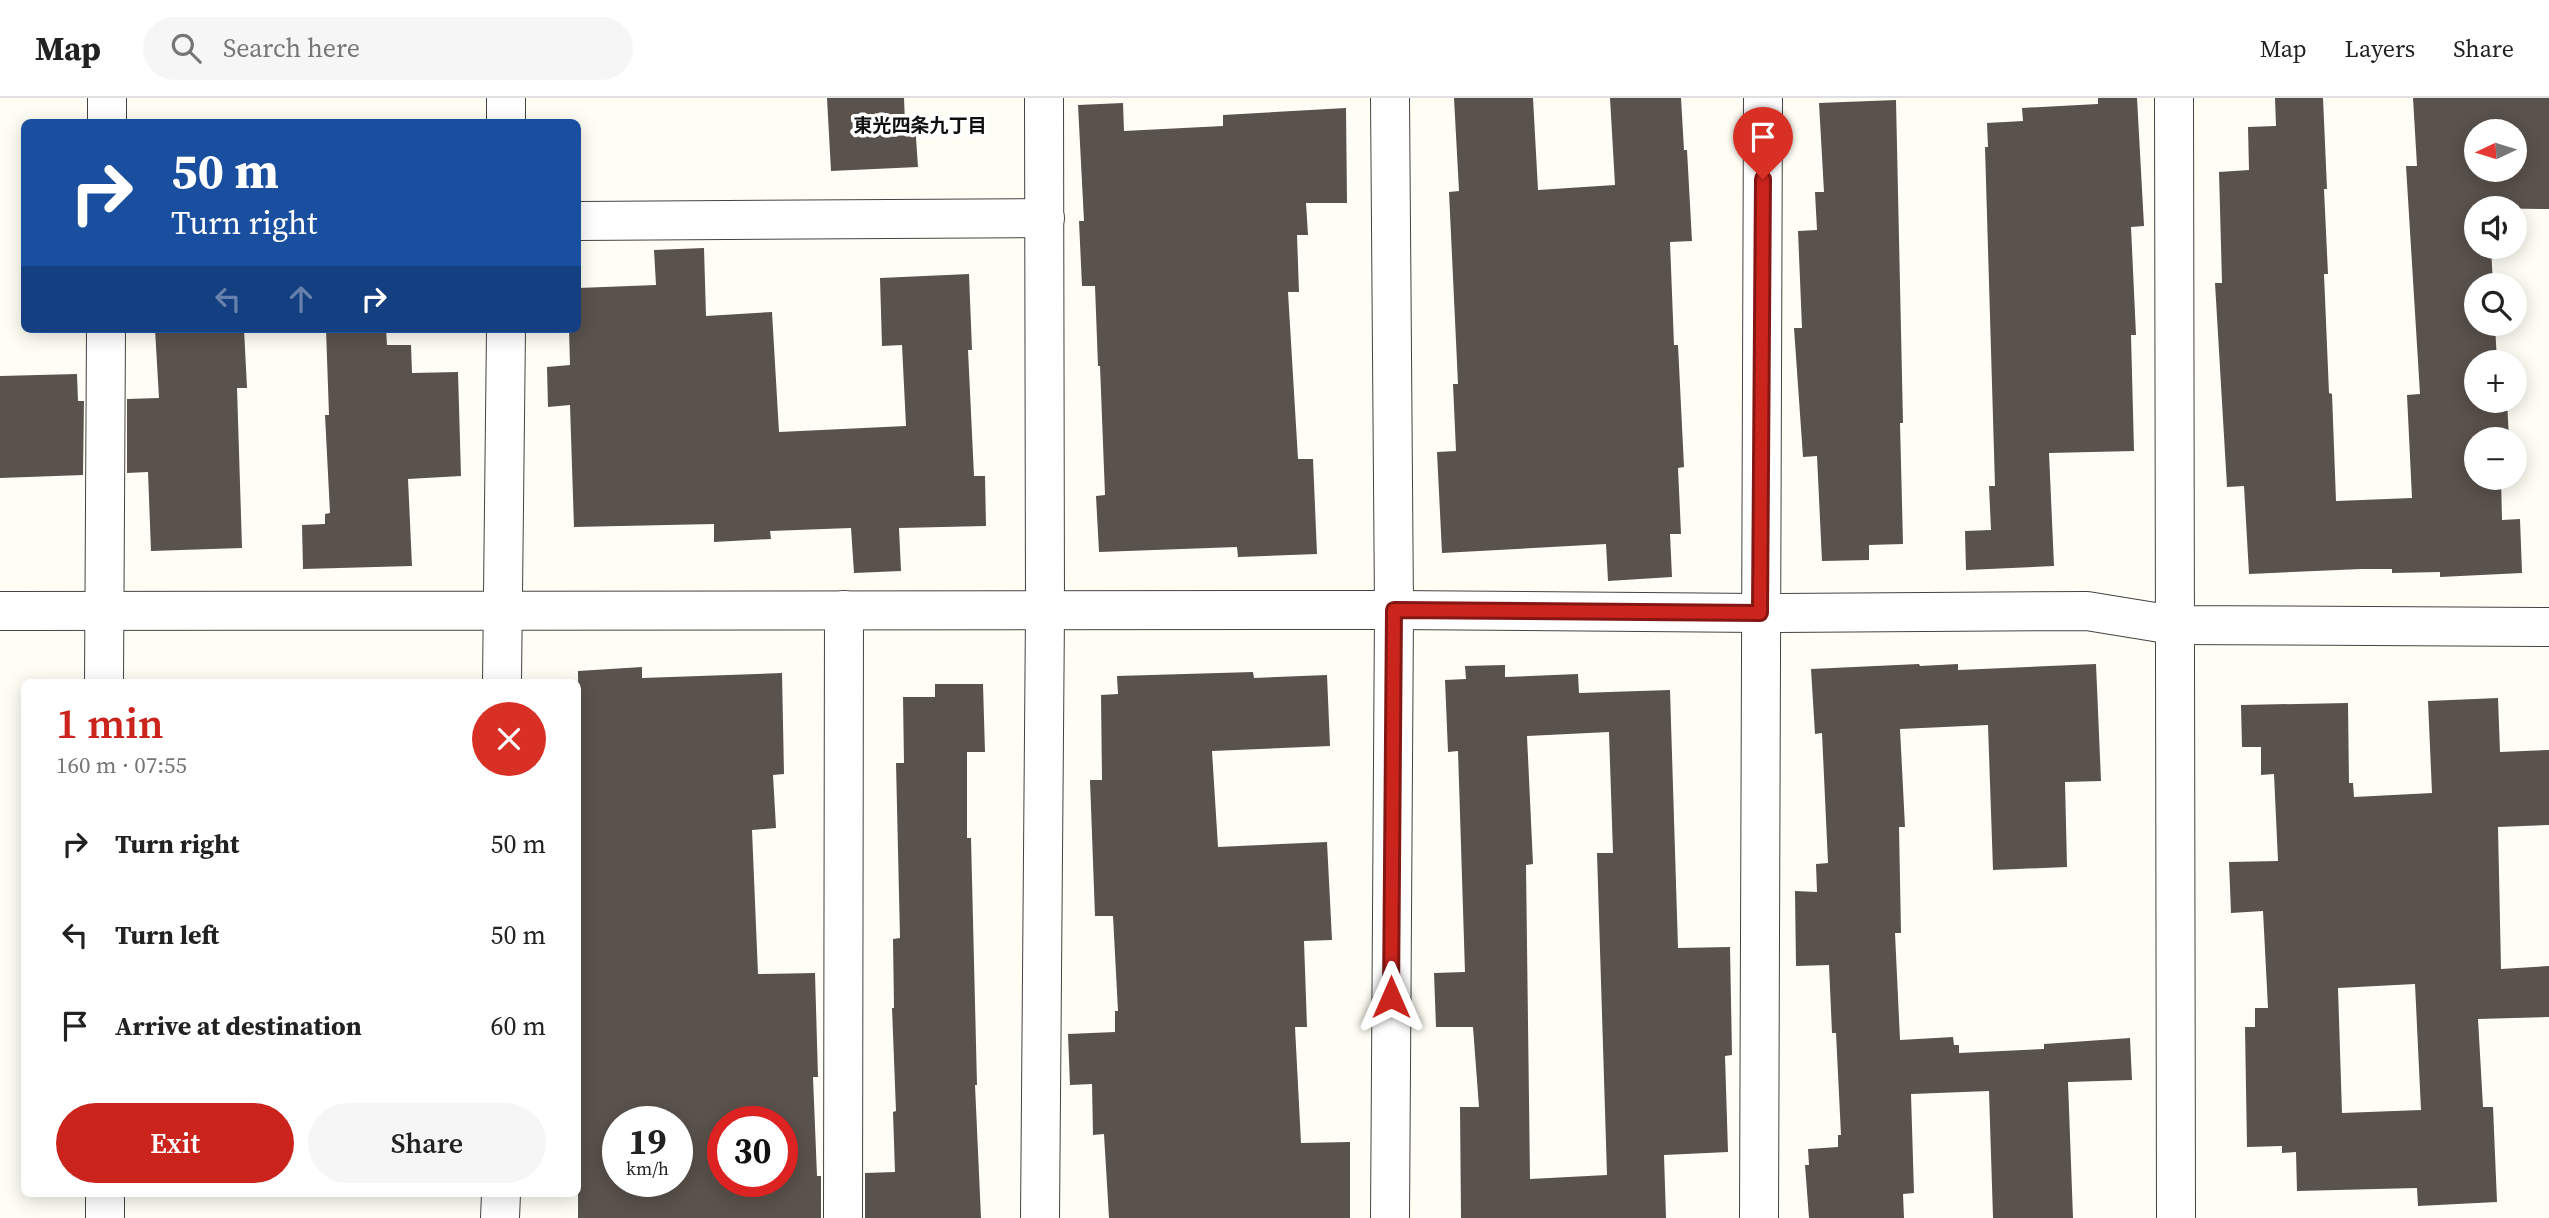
<!DOCTYPE html>
<meta charset="utf-8">
<style>
:root{--surface:#fff;--page:#f6f6f6;--text:#222;--muted:#767676;--line:#e0e0e0;--accent:#cb241d}
body{margin:0;font-family:"Source Serif 4","Noto Sans JP",serif;background:var(--page);color:var(--text);height:100vh;display:flex;flex-direction:column;font-size:26px;white-space:nowrap}
*{box-sizing:border-box;margin:0}
p{font-size:23px;color:var(--muted)}
.icon{flex:none;width:38px;height:38px;fill:none;stroke:currentColor;stroke-width:2;stroke-linecap:round;stroke-linejoin:round}
.map{position:relative;flex:1;overflow:hidden}
.sheet{position:absolute;left:21px;top:581px;width:560px;height:518px;display:flex;flex-direction:column;background:var(--surface);border-radius:10px;box-shadow:0 4px 18px #0003}
.sheet>*{flex:none}
.top-card{position:absolute;left:21px;top:21px;width:560px;height:214px;border-radius:10px;box-shadow:0 4px 18px #0003;background:#1a4fa0;color:#fff;overflow:hidden}
.needle{width:46px;rotate:266deg}
.buttons{position:absolute;left:2464px;top:21px;display:grid;gap:14px}
.buttons a{display:grid;place-items:center;width:63px;height:63px;border-radius:50%;background:var(--surface);box-shadow:0 4px 18px #0003;font-size:35px}
.speed{position:absolute;left:602px;top:1008px;display:flex;gap:14px;font-size:35px;font-weight:700;text-align:center}
.speed>*{display:grid;place-content:center;width:91px;height:91px;border-radius:50%;background:var(--surface);box-shadow:0 4px 18px #0003;line-height:1}
.speed small{font-size:18px;font-weight:400}
.speed .limit{border:10px solid #d22;background:#fff;color:#111}
.pin{position:absolute;display:grid;place-items:center;width:60px;height:60px;color:#fff;margin:-72px -30px;border-radius:50% 50% 50% 0;rotate:-45deg;box-shadow:0 0 7px #0007}
.pin .icon{rotate:45deg}
.me{position:absolute;width:77px;margin:-38px;rotate:0deg;stroke-linejoin:round;filter:drop-shadow(0 0 5px #0008)}
.turn{display:flex;align-items:center;gap:24px;height:147px;padding:0 35px;font-size:32px}
.turn .icon{width:91px;height:91px;stroke-width:2.5}
.turn b{display:block;font-size:49px;line-height:60px}
.lanes{display:flex;align-items:center;height:66px;padding:0 35px;background:#0003;justify-content:center;gap:35px;direction:ltr}
.lanes .off{opacity:.35}
.round{display:grid;place-items:center;flex:none;width:74px;height:74px;border-radius:37px;background:var(--page)}
.head{display:flex;align-items:center;justify-content:space-between;height:119px;padding:0 35px}
h1{font-size:42px;font-weight:600;line-height:52px;color:var(--accent)}
.primary-button{display:flex;gap:14px;margin-top:auto;padding:14px 35px}
.primary-button a{flex:1;height:80px;border-radius:42px;background:var(--accent);color:#fff;font-size:28px;font-weight:600;line-height:80px;text-align:center}
.primary-button a+a{background:var(--page);color:var(--text)}
ul{padding:0;list-style:none}
li{display:flex;align-items:center;gap:21px;height:91px;padding:0 35px}
li div{flex:1}
li b{display:block;font-size:26px}
li em{font-style:normal}
header{display:flex;align-items:center;gap:42px;box-sizing:border-box;height:98px;padding:0 35px;background:var(--surface);border-bottom:2px solid var(--line)}
header strong{font-size:33px}
nav{display:flex;gap:38px;margin-inline-start:auto;font-size:24px}
.search{width:490px;height:63px;background:var(--page);display:flex;align-items:center;gap:18px;box-sizing:border-box;padding:0 24px;border-radius:38px;color:var(--muted);font-size:26px}
.map>svg:first-child{display:block}
.building{fill:#5a524c;fill-rule:evenodd}
.lines{fill:none;stroke-linecap:round;stroke-linejoin:round}
.minor-casing{stroke:#434343;stroke-width:40}
.minor{stroke:#fff;stroke-width:38}
.route-casing{stroke:#841713;stroke-width:18}
.route{stroke:#cb241d;stroke-width:12}
.labels{text-anchor:middle;stroke-width:7;stroke-linejoin:round;paint-order:stroke}
.neighbourhood-label{font-size:19px;font-weight:bold;fill:#101010;stroke:#fff}
</style>
<header>
<strong>Map</strong>
<div class="search"><svg class="icon" aria-label="search" viewBox="0 0 24 24"><circle cx="10" cy="10" r="6"/><path d="M15 15l6 6"/></svg>Search here</div>
<nav><a>Map</a><a>Layers</a><a>Share</a></nav>
</header>
<div class="map">
<svg width="2549" height="1120" viewBox="0 0 2549 1120">
<rect width="100%" height="100%" fill="#fffef4"/>
<g class="building">
<path d="M827,0H904L905,25H915L918,69L831,73Z"/>
<path d="M1454,0H1533L1538,92L1615,87L1610,0H1681L1684,52H1687L1692,143L1670,144L1674,247H1678L1684,369L1678,370L1681,436H1670L1672,479L1608,483L1606,446L1442,455L1437,354L1456,353L1453,286H1458L1449,94L1459,93Z"/>
<path d="M2098,0H2137L2144,128L2131,129L2136,237H2131L2134,353L2049,355L2054,468L1966,472L1965,433L1991,432L1989,388H1995L1985,49H1988L1987,25L2023,23L2022,10L2098,6Z"/>
<path d="M2275,0H2323L2327,91H2324L2328,176H2324L2329,295L2332,296L2336,403L2412,400L2407,297L2420,296L2406,68H2417L2413,0H2549V111L2476,110V149H2491L2493,187H2476V226H2495L2497,264H2476V303H2507L2509,341H2476V380H2501L2502,422L2520,421L2522,475L2440,479V474L2392,475V471H2361L2249,476L2244,388L2227,389L2215,185H2222L2219,74L2249,72L2248,29L2276,28ZM2476,33H2515V72H2476Z"/>
<path d="M1896,2L1903,325H1900L1903,446L1869,447V462L1822,463L1817,358L1803,359L1794,230H1802L1798,133L1817,132L1815,94H1824L1819,5Z"/>
<path d="M1123,5L1124,33L1223,28V17L1346,10L1347,105H1306L1308,137H1297L1299,194H1288L1298,361H1313L1317,456L1238,459L1237,449L1099,454L1096,398L1105,397L1100,268H1098L1095,188H1082L1079,123H1084L1078,7Z"/>
<path d="M704,150L706,218L772,214L779,334L906,328L902,247L882,248L880,180L969,176L972,252H968L974,378H985L986,428L899,430L901,473L854,475L851,430L770,433L771,441L714,444V426L574,429L570,307L548,309L547,269L570,267L569,231H578V190L656,187L654,152Z"/>
<path d="M155,231H244L247,290H237L242,450L151,453L148,374L127,375V301L159,300Z"/>
<path d="M326,231H386L387,247H411L412,275L458,274L461,378L408,381L412,468L303,471L302,427L325,426V416L330,415L325,317H329Z"/>
<path d="M77,276L78,303H84L83,377L0,380V278Z"/>
<path d="M1919,566L1920,568L1958,566V572L2096,566L2101,683L2065,684L2067,769L1993,772L1988,627L1900,631L1905,729H1899L1901,835H1895L1900,942L1953,939L1954,947H1959V955L2044,951V946L2130,940L2132,982L2068,984L2073,1120H1993L1989,993L1911,996L1914,1095L1903,1096L1904,1120H1809L1805,1067H1809L1808,1051L1838,1049V1037H1841L1836,935H1832L1829,867L1796,868L1795,793L1817,794L1816,766L1828,765L1822,635L1815,636L1811,571Z"/>
<path d="M1505,567V579L1578,576L1579,595L1670,592L1678,850L1730,849L1732,957L1725,958L1728,1054L1664,1057L1666,1120H1461L1460,1009H1479L1473,929H1436L1434,875L1465,874L1458,653L1448,654L1445,582L1466,581L1465,568ZM1609,634L1613,755H1597L1607,1077L1530,1081L1526,767L1533,766L1527,638Z"/>
<path d="M642,569V580L782,575L784,676L773,677L776,730L752,732L758,876L815,875L818,979H813L817,1078H821V1120H578V787H580L578,573ZM618,1024H677V1083H618ZM723,1024H782V1083H723Z"/>
<path d="M1253,574L1254,580L1327,577L1330,648L1212,653L1218,749L1327,744L1332,842L1304,843L1307,929H1295L1301,1045L1350,1044V1120H1109L1104,1036L1093,1037L1092,986L1070,987L1068,936L1115,934V913H1118L1113,818H1095L1090,682H1102L1101,597L1118,596L1117,578Z"/>
<path d="M935,586H983L985,654H967V740H971L977,987H975L981,1120H865V1075L895,1074L893,1014L896,1013L892,910H894L893,841L900,840L896,665H904L903,599H935Z"/>
<path d="M2498,600L2500,654L2549,652V727L2498,729L2501,871L2549,868V919L2478,921L2483,1009H2493L2497,1104L2418,1108L2417,1090L2297,1093L2296,1054L2282,1055V1048L2247,1049L2245,929H2255V910H2268L2263,813L2231,815L2229,764L2278,763L2274,676L2261,677V649H2242L2241,607L2348,605L2349,685H2353L2354,699L2432,695L2428,603ZM2415,886L2421,1012L2342,1015L2338,890Z"/>
</g>
<g class="lines">
<defs>
<g id="minor">
<path d="M506,0V24"/>
<path d="M2174,0L2176,1120"/>
<path d="M107,24V0"/>
<path d="M578,123L1045,120"/>
<path d="M0,513L1394,512L1760,515L2087,513L2173,527L2549,529"/>
<path d="M104,584L106,231"/>
<path d="M502,584L506,231"/>
<path d="M105,1096V1120"/>
<path d="M500,1120L501,1096"/>
<path d="M843,1120L844,512"/>
<path d="M1040,1120L1045,514L1044,0"/>
<path d="M1390,1120L1394,512L1390,0"/>
<path d="M1759,1120L1763,0"/>
</g>
</defs>
<use href="#minor" class="minor-casing"/>
<use href="#minor" class="minor"/>
</g>
<g class="lines">
<defs>
<path id="route" d="M1391,899L1394,512L1760,515L1763,81"/>
</defs>
<use href="#route" class="route-casing"/>
<use href="#route" class="route"/>
</g>
<g class="labels">
<g class="neighbourhood-label">
<text x="920" y="34">東光四条九丁目</text>
</g>
</g>
</svg>
<div class="buttons">
<a><svg class="needle" viewBox="-14 -14 28 28"><path d="M0-13l5 13h-10z" fill="#e53935"/><path d="M0 13l5-13h-10z" fill="#767676"/></svg></a>
<a><svg class="icon" aria-label="sound" viewBox="0 0 24 24"><path d="M4 9h4l5-4v14l-5-4H4zM17 9q2 3 0 6"/></svg></a>
<a><svg class="icon" aria-label="search" viewBox="0 0 24 24"><circle cx="10" cy="10" r="6"/><path d="M15 15l6 6"/></svg></a>
<a>+</a>
<a>−</a>
</div>
<div class="speed"><div>19<small>km/h</small></div><div class="limit">30</div></div>
<div class="pin" style="left:1763px;top:81px;background:#d93025"><svg class="icon" aria-label="arrive" viewBox="0 0 24 24"><path d="M6 21V4h12l-3 4 3 4H6"/></svg></div>
<svg class="me" style="left:1391px;top:899px" viewBox="-20 -20 40 40"><path d="M0-17L14 15 0 8-14 15z" fill="#cb241d" stroke="#fff" stroke-width="4"/></svg>
<div class="top-card">
<div class="turn"><svg class="icon" aria-label="right" viewBox="0 0 24 24"><path d="M7 20v-9h11M14 6l5 5-5 5"/></svg><div><b>50 m</b>Turn right</div></div>
<div class="lanes"><svg class="icon off" aria-label="left" viewBox="0 0 24 24"><path d="M17 20v-9H6M10 6l-5 5 5 5"/></svg><svg class="icon off" aria-label="ahead" viewBox="0 0 24 24"><path d="M12 20V5M6 11l6-6 6 6"/></svg><svg class="icon" aria-label="right" viewBox="0 0 24 24"><path d="M7 20v-9h11M14 6l5 5-5 5"/></svg></div>
</div>
<section class="sheet">
<div class="head"><div><h1>1 min</h1><p>160 m · 07:55</p></div><a class="round" style="background:#d93025;color:#fff"><svg class="icon" aria-label="close" viewBox="0 0 24 24"><path d="M6 6l12 12M18 6L6 18"/></svg></a></div>
<ul>
<li><svg class="icon" aria-label="right" viewBox="0 0 24 24"><path d="M7 20v-9h11M14 6l5 5-5 5"/></svg><div><b>Turn right</b></div><em>50 m</em></li>
<li><svg class="icon" aria-label="left" viewBox="0 0 24 24"><path d="M17 20v-9H6M10 6l-5 5 5 5"/></svg><div><b>Turn left</b></div><em>50 m</em></li>
<li><svg class="icon" aria-label="arrive" viewBox="0 0 24 24"><path d="M6 21V4h12l-3 4 3 4H6"/></svg><div><b>Arrive at destination</b></div><em>60 m</em></li>
</ul>
<div class="primary-button"><a>Exit</a><a>Share</a></div>
</section>
</div>
